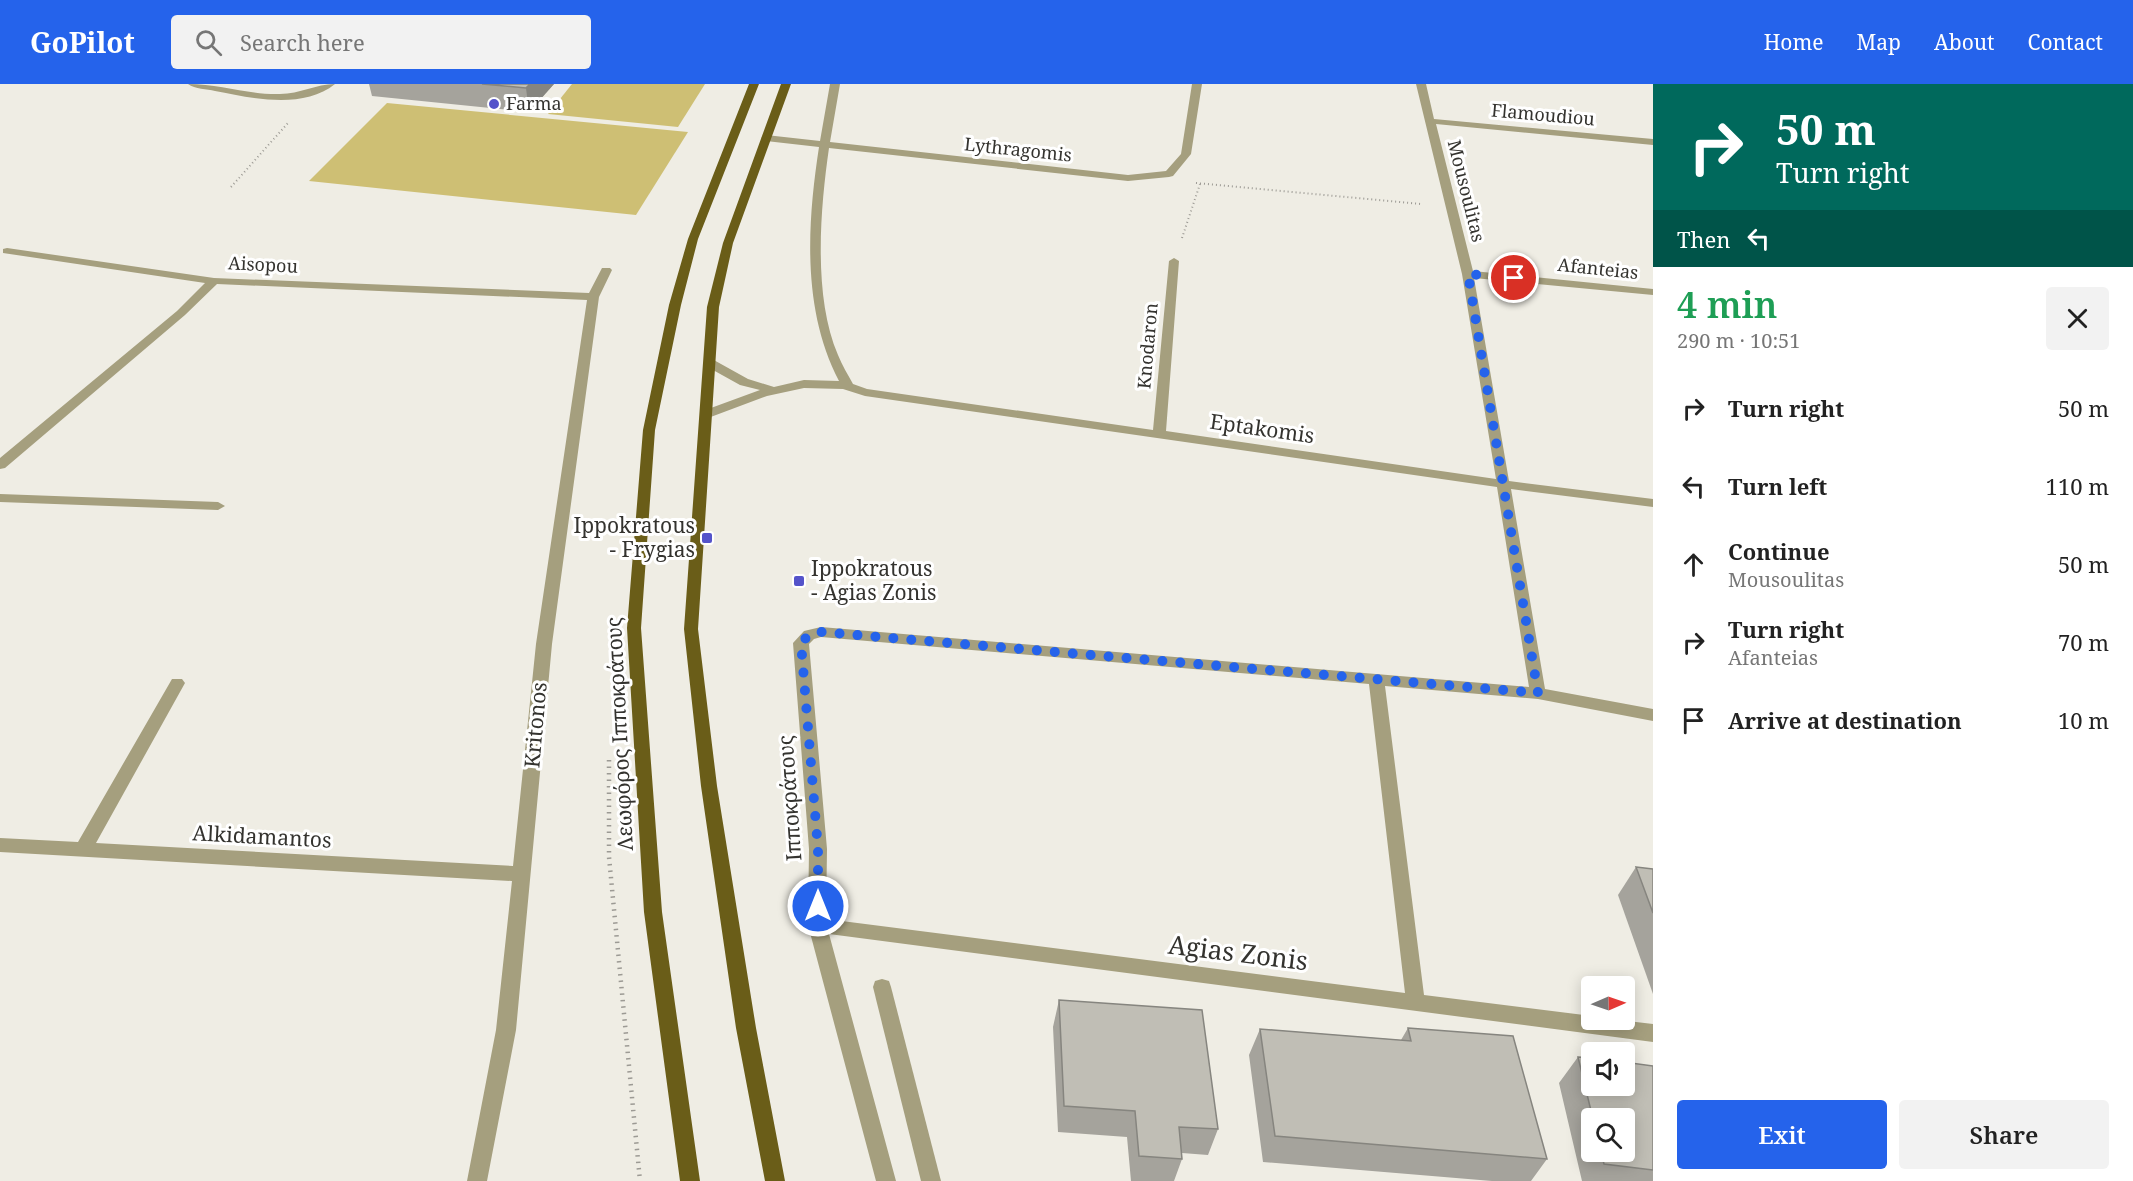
<!DOCTYPE html>
<meta charset="utf-8">
<style>
:root{--surface:#fff;--page:#f2f2f2;--text:#222;--muted:#767676;--accent:#2563eb}
body{margin:0;font-family:"Noto Serif",serif;background:var(--page);color:var(--text);height:100vh;display:flex;flex-direction:column;font-size:22px;white-space:nowrap}
*{box-sizing:border-box;margin:0}
p{font-size:20px;color:var(--muted)}
.icon{flex:none;width:33px;height:33px;fill:none;stroke:currentColor;stroke-width:2;stroke-linecap:round;stroke-linejoin:round}
.map{position:relative;flex:1;overflow:hidden}
.drawer{display:flex;flex-direction:column;background:var(--surface);width:480px}
.drawer>*{flex:none}
.top-card{background:#00695c;color:#fff;overflow:hidden}
.needle{width:39px;rotate:88deg}
.fabs{position:absolute;left:1581px;top:892px;display:grid;gap:12px}
.fabs a{display:grid;place-items:center;width:54px;height:54px;border-radius:6px;background:var(--surface);box-shadow:0 3px 15px #0003;font-size:30px}
.pin{position:absolute;display:grid;place-items:center;width:51px;height:51px;color:#fff;margin:-26px;border:3px solid #fff;border-radius:50%;box-shadow:0 2px 6px #0007}
.me{position:absolute;width:66px;margin:-33px;rotate:0deg;stroke-linejoin:round;filter:drop-shadow(0 0 4px #0008)}
.turn{display:flex;align-items:center;gap:21px;height:126px;padding:0 24px;font-size:27px}
.turn .icon{width:78px;height:78px;stroke-width:2.5}
.turn b{display:block;font-size:42px;line-height:51px}
.then{display:flex;align-items:center;height:57px;padding:0 24px;background:#0003;gap:12px;font-size:22px}
.round{display:grid;place-items:center;flex:none;width:63px;height:63px;border-radius:6px;background:var(--page)}
.headline{display:flex;align-items:center;justify-content:space-between;height:102px;padding:0 24px}
h1{font-size:36px;font-weight:600;line-height:45px;color:#1e9e55}
.cta{display:flex;gap:12px;margin-top:auto;padding:12px 24px}
.cta a{flex:1;height:69px;border-radius:6px;background:var(--accent);color:#fff;font-size:24px;font-weight:600;line-height:69px;text-align:center}
.cta a+a{background:var(--page);color:var(--text)}
ul{padding:0;list-style:none}
li{display:flex;align-items:center;gap:18px;height:78px;padding:0 24px}
li div{flex:1}
li b{display:block;font-size:22px}
li em{font-style:normal}
header{display:flex;align-items:center;gap:36px;box-sizing:border-box;height:84px;padding:0 30px;background:var(--accent);color:#fff}
header strong{font-size:28px}
nav{display:flex;gap:33px;margin-inline-start:auto;font-size:21px}
.search{width:420px;height:54px;background:var(--page);display:flex;align-items:center;gap:15px;box-sizing:border-box;padding:0 21px;border-radius:6px;color:var(--muted);font-size:22px}
main{display:flex;flex:1;min-height:0}
.map>svg:first-child{display:block}
.green{fill:#cebf74}
.lines{fill:none;stroke-linecap:round;stroke-linejoin:round}
.path-far1{stroke:#9c9a94;stroke-width:2;stroke-dasharray:1 3;stroke-linecap:butt}
.path{stroke:#9c9a94;stroke-width:4.5;stroke-dasharray:1.5 5;stroke-linecap:butt}
.minor{fill:#a59f7e;fill-rule:evenodd}
.major{fill:#6a5d18;fill-rule:evenodd}
.wall{fill:#a5a39c;fill-rule:evenodd}
.shaded-wall{fill:#86857f}
.building{fill:#c0beb5;stroke:#86857f;stroke-width:1.5}
.route{stroke:#2563eb;stroke-width:10;stroke-dasharray:0 18}
.poi-dot{fill:#5453ca;stroke:#fff;stroke-width:2}
.labels{text-anchor:middle;stroke-width:6;stroke-linejoin:round;paint-order:stroke}
.far-poi-label{font-size:18px;fill:#34332f;stroke:#fff;text-anchor:start}
.far-street-label{font-size:18px;fill:#34332f;stroke:#fff}
.street-label{font-size:21px;fill:#34332f;stroke:#fff}
.poi-label{font-size:21px;fill:#34332f;stroke:#fff;text-anchor:end}
.near-street-label{font-size:26px;fill:#34332f;stroke:#fff}
</style>
<header>
<strong>GoPilot</strong>
<div class="search"><svg class="icon" aria-label="search" viewBox="0 0 24 24"><circle cx="10" cy="10" r="6"/><path d="M15 15l6 6"/></svg>Search here</div>
<nav><a>Home</a><a>Map</a><a>About</a><a>Contact</a></nav>
</header>
<main>
<div class="map">
<svg width="1653" height="1097" viewBox="0 0 1653 1097">
<rect width="100%" height="100%" fill="#efede4"/>
<g class="green">
<path d="M572,0H705L678,43L548,30Z"/>
<path d="M387,19L688,48L636,131L309,97Z"/>
</g>
<g class="lines">
<g class="path-far1">
<path d="M1196,99L1421,120"/>
<path d="M231,103L288,39"/>
<path d="M1182,154L1200,100"/>
</g>
<path class="path" d="M609,676V773L640,1097"/>
<g class="minor">
<path d="M188,0C220,0 249,11 280,10C300,10 316,0 335,0C303,26 251,14 215,7C207,5 195,5 188,0Z"/>
<path d="M830,0H840L830,58L1128,91L1166,87L1181,70L1192,0H1202L1191,70L1173,92L1169,93L1128,97L829,64C820,126 813,213 838,271C842,281 848,291 853,300L867,305L1153,346L1169,177L1174,174L1179,177L1166,347L1496,395L1462,190L1416,0H1426L1434,35L1653,55V61L1436,40L1473,187L1653,205V211L1474,194L1509,397L1653,415V423L1511,405L1545,605L1653,625V637L1538,615L1385,602L1424,911L1592,932V936H1619L1653,940V958L829,850L896,1097H876L808,841L809,765L793,559L804,547L821,543L1529,603L1497,403L865,312L843,305L804,304L767,312L708,334H700V328L760,306L740,301L704,281V275H712L748,295L774,303L804,296L839,297C802,226 807,141 819,63L766,57L761,54L766,51L820,57ZM821,553L1369,600L1405,909L826,835L827,765L809,560L814,555Z"/>
<path d="M7,164L214,194L589,209L602,184H610L612,186L599,213L552,560L516,946L487,1097H467L496,946L512,797L0,768V754L78,758L172,595H182L185,599L96,759L513,782L536,560L587,216L217,200L185,231L5,384L0,385V374L177,227L205,199L3,169V165Z"/>
<path d="M0,410L218,418L225,422L218,426L0,418Z"/>
<path d="M882,895L889,897L891,903L941,1097H921L873,903L875,897Z"/>
</g>
<g class="major">
<path d="M749,0H759L698,155L681,221L655,346L641,544L662,828L700,1097H680L644,828L627,544L643,346L669,221L688,155Z"/>
<path d="M781,0H791L733,159L719,223L698,545L717,702L756,944L785,1097H765L736,944L701,702L684,545L707,223L723,159Z"/>
</g>
</g>
<g class="wall">
<path d="M369,0H554L529,28L372,12Z"/>
<path d="M1636,783L1653,785V910L1618,811Z"/>
<path d="M1059,916L1218,1045L1208,1071L1182,1069V1075L1174,1097H1131L1127,1053L1058,1048L1053,943Z"/>
<path d="M1408,944L1547,1075L1531,1097H1492L1263,1078L1249,971L1260,945L1401,956Z"/>
<path d="M1578,973L1653,982V1097H1582L1559,999ZM1592,1035H1624V1068H1592Z"/>
</g>
<path class="shaded-wall" d="M530,0H554L529,28L526,4Z"/>
<g class="building">
<path d="M482,0H530L526,4Z"/>
<path d="M1636,783L1653,785V829Z"/>
<path d="M1059,916L1202,926L1218,1045L1179,1043L1182,1075L1139,1072L1135,1027L1064,1022Z"/>
<path d="M1408,944L1513,952L1547,1075L1275,1052L1260,945L1411,957Z"/>
<path d="M1578,973L1592,974V1002H1624V978L1653,982V1086L1604,1080L1601,1068H1624V1035H1593Z"/>
</g>
<g class="lines">
<path class="route" d="M818,822V765L801,559L809,551L821,548L1538,609L1468,190L1514,194"/>
</g>
<g class="poi-dot">
<circle cx="494" cy="20" r="6"/>
<rect x="701" y="448" width="12" height="12" rx="3"/>
<rect x="793" y="491" width="12" height="12" rx="3"/>
</g>
<g class="labels">
<g class="far-poi-label">
<text x="506" y="26">Farma</text>
</g>
<g class="far-street-label">
<text transform="translate(1543 31) rotate(5)" y="6">Flamoudiou</text>
<text transform="translate(1018 66) rotate(6)" y="6">Lythragomis</text>
<text transform="translate(1466 107) rotate(76)" y="6">Mousoulitas</text>
<text transform="translate(263 181) rotate(3)" y="6">Aisopou</text>
<text transform="translate(1598 185) rotate(6)" y="6">Afanteias</text>
<text transform="translate(1148 262) rotate(-85)" y="6">Knodaron</text>
</g>
<g class="street-label">
<text transform="translate(1262 345) rotate(8)" y="7">Eptakomis</text>
<text transform="translate(536 641) rotate(-85)" y="7">Kritonos</text>
<text transform="translate(620 650) rotate(-93)" y="7">Λεωφόρος Ιπποκράτους</text>
<text transform="translate(790 714) rotate(-94)" y="7">Ιπποκράτους</text>
<text transform="translate(262 753) rotate(3)" y="7">Alkidamantos</text>
</g>
<g class="poi-label">
<text x="695" y="449">Ippokratous<tspan x="695" dy="24">- Frygias</tspan></text>
<text x="811" y="492" text-anchor="start">Ippokratous<tspan x="811" dy="24">- Agias Zonis</tspan></text>
</g>
<g class="near-street-label">
<text transform="translate(1238 869) rotate(7)" y="9">Agias Zonis</text>
</g>
</g>
</svg>
<div class="fabs">
<a><svg class="needle" viewBox="-14 -14 28 28"><path d="M0-13l5 13h-10z" fill="#e53935"/><path d="M0 13l5-13h-10z" fill="#767676"/></svg></a>
<a><svg class="icon" aria-label="sound" viewBox="0 0 24 24"><path d="M4 9h4l5-4v14l-5-4H4zM17 9q2 3 0 6"/></svg></a>
<a><svg class="icon" aria-label="search" viewBox="0 0 24 24"><circle cx="10" cy="10" r="6"/><path d="M15 15l6 6"/></svg></a>
</div>
<div class="pin" style="left:1514px;top:194px;background:#d93025"><svg class="icon" aria-label="arrive" viewBox="0 0 24 24"><path d="M6 21V4h12l-3 4 3 4H6"/></svg></div>
<svg class="me" style="left:818px;top:822px" viewBox="-20 -20 40 40"><circle r="17" fill="#2563eb" stroke="#fff" stroke-width="3"/><path d="M0-11L8 9 0 5-8 9z" fill="#fff"/></svg>
</div>
<section class="drawer">
<div class="top-card">
<div class="turn"><svg class="icon" aria-label="right" viewBox="0 0 24 24"><path d="M7 20v-9h11M14 6l5 5-5 5"/></svg><div><b>50 m</b>Turn right</div></div>
<div class="then">Then<svg class="icon" aria-label="left" viewBox="0 0 24 24"><path d="M17 20v-9H6M10 6l-5 5 5 5"/></svg></div>
</div>
<div class="headline"><div><h1>4 min</h1><p>290 m · 10:51</p></div><a class="round"><svg class="icon" aria-label="close" viewBox="0 0 24 24"><path d="M6 6l12 12M18 6L6 18"/></svg></a></div>
<ul>
<li><svg class="icon" aria-label="right" viewBox="0 0 24 24"><path d="M7 20v-9h11M14 6l5 5-5 5"/></svg><div><b>Turn right</b></div><em>50 m</em></li>
<li><svg class="icon" aria-label="left" viewBox="0 0 24 24"><path d="M17 20v-9H6M10 6l-5 5 5 5"/></svg><div><b>Turn left</b></div><em>110 m</em></li>
<li><svg class="icon" aria-label="ahead" viewBox="0 0 24 24"><path d="M12 20V5M6 11l6-6 6 6"/></svg><div><b>Continue</b><p>Mousoulitas</p></div><em>50 m</em></li>
<li><svg class="icon" aria-label="right" viewBox="0 0 24 24"><path d="M7 20v-9h11M14 6l5 5-5 5"/></svg><div><b>Turn right</b><p>Afanteias</p></div><em>70 m</em></li>
<li><svg class="icon" aria-label="arrive" viewBox="0 0 24 24"><path d="M6 21V4h12l-3 4 3 4H6"/></svg><div><b>Arrive at destination</b></div><em>10 m</em></li>
</ul>
<div class="cta"><a>Exit</a><a>Share</a></div>
</section>
</main>
